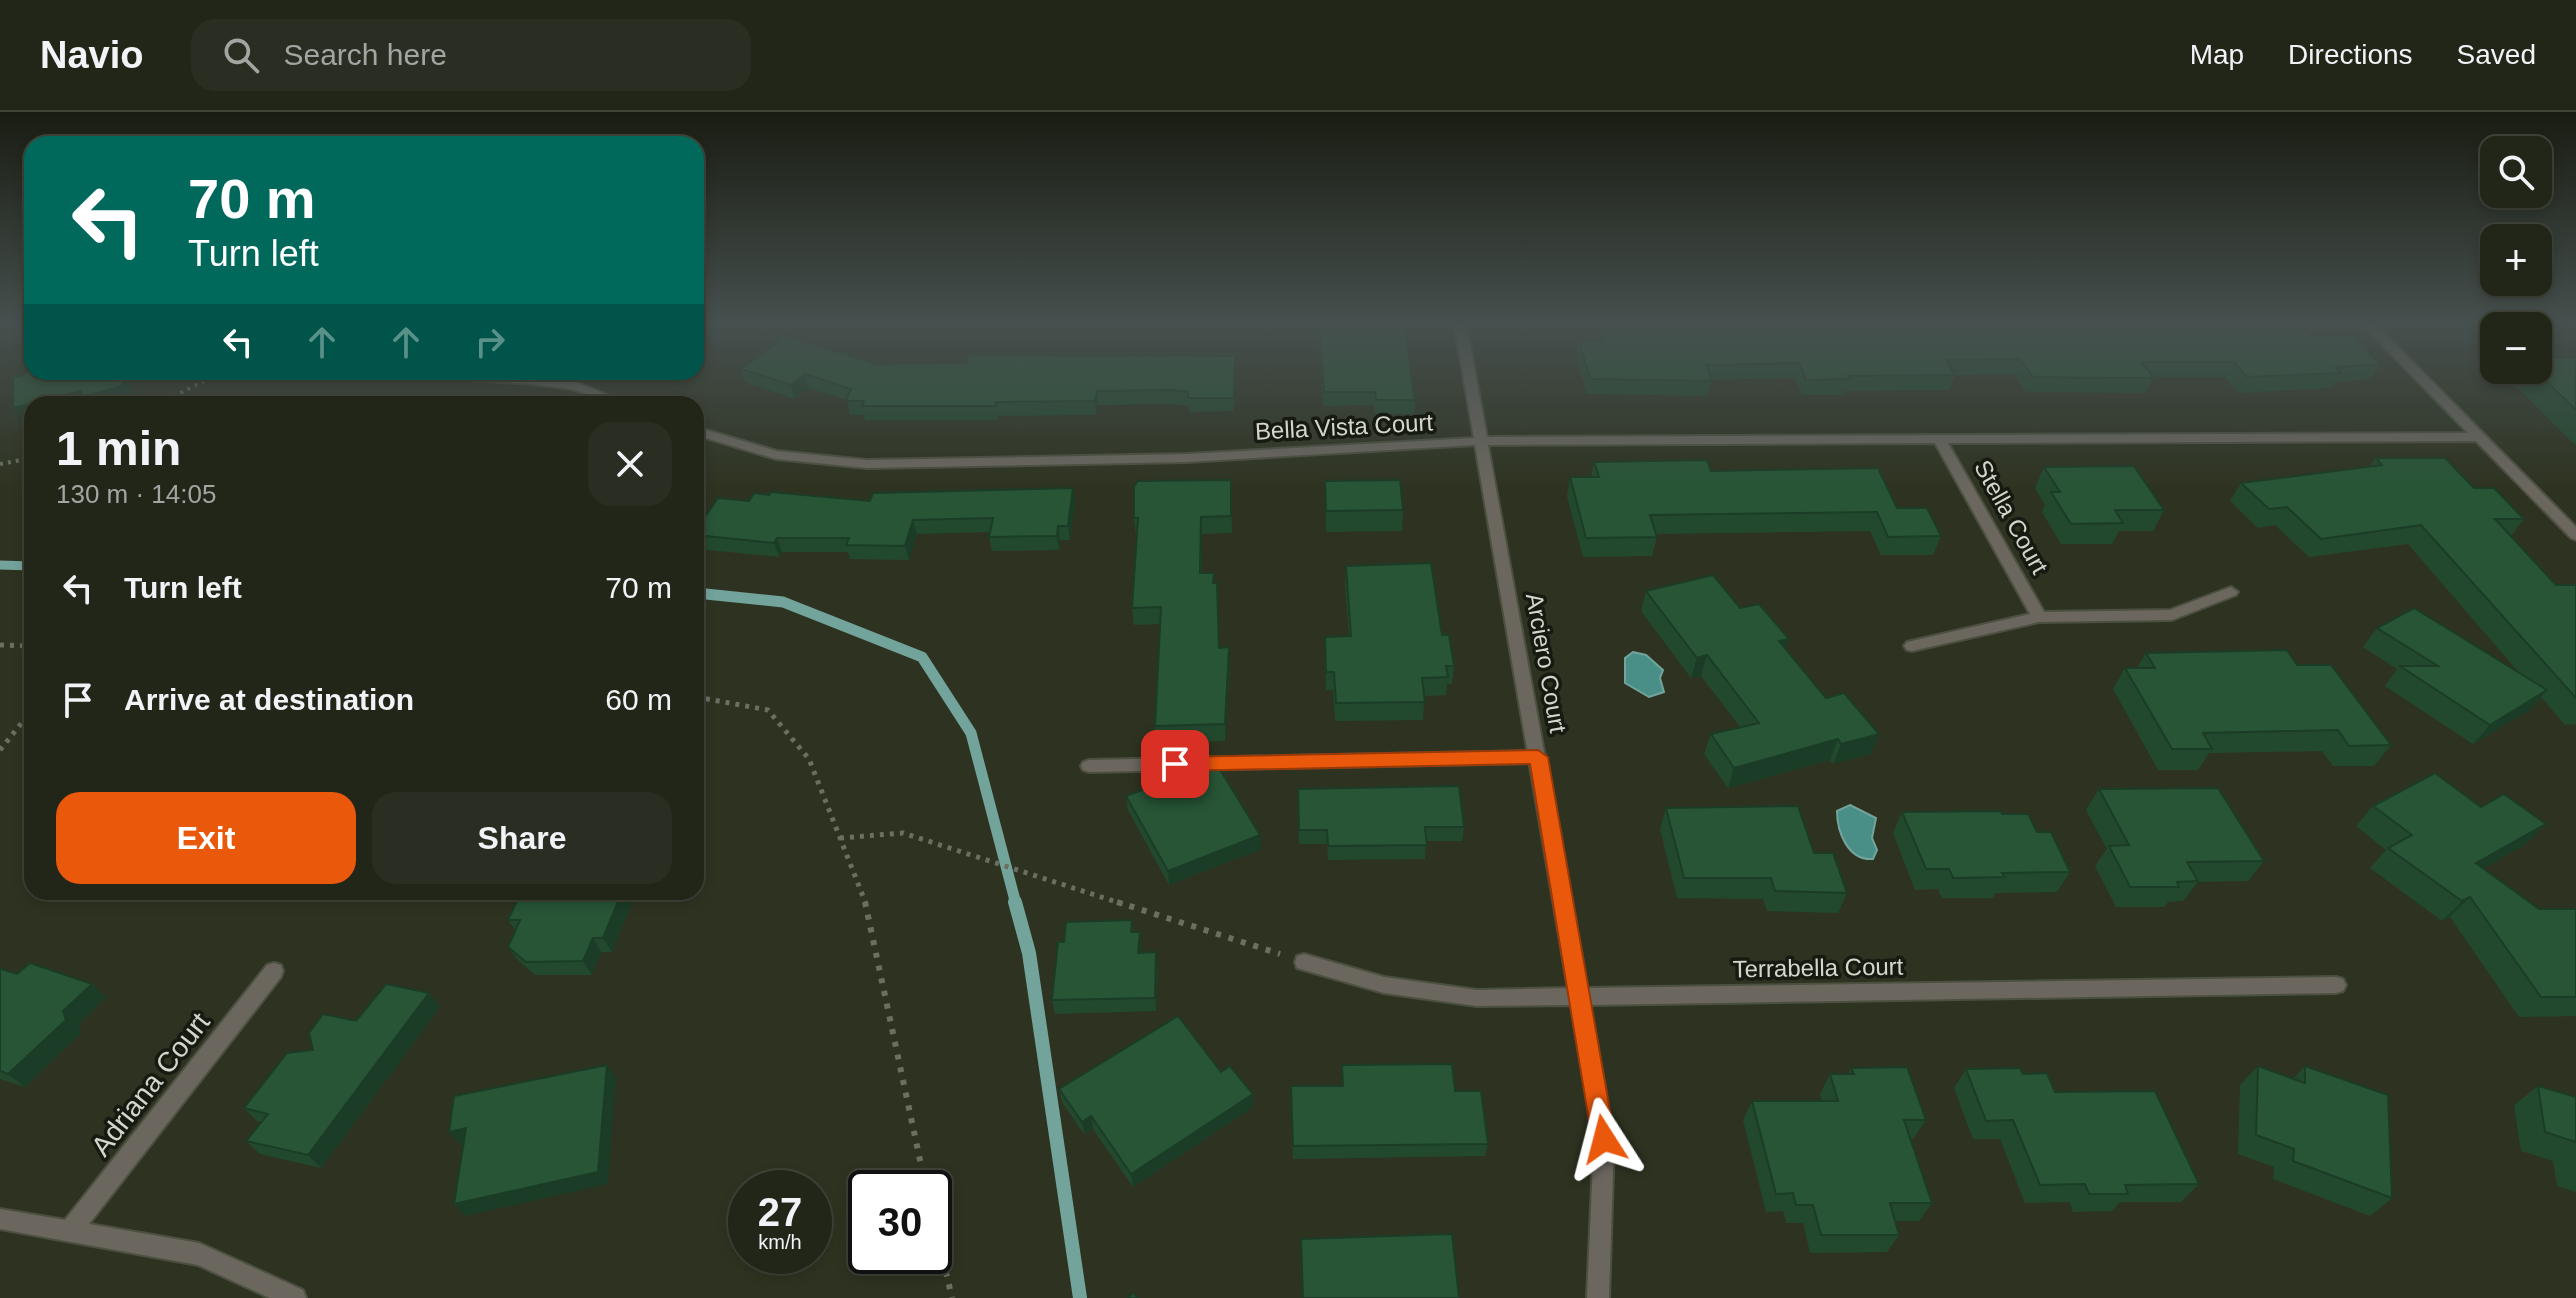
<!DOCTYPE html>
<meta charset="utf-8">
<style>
:root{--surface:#222619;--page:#2a2e22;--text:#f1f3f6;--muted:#a2a5a2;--line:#3f4338;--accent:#ea580c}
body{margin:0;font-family:Arial,sans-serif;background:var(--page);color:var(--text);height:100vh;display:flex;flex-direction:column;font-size:30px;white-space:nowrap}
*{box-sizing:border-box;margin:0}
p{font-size:26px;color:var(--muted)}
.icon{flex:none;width:44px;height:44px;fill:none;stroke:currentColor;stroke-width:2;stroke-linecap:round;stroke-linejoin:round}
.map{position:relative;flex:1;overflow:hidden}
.panel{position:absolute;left:24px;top:284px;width:680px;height:504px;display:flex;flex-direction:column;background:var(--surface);border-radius:24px;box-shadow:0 4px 12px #0003,0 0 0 2px var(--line)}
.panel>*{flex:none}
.guide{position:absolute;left:24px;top:24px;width:680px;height:244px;border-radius:24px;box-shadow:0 4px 12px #0003,0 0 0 2px var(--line);background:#00695c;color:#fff;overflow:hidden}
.fabs{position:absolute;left:2480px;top:24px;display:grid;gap:16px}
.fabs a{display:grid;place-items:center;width:72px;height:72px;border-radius:16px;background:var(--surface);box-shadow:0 4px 12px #0003,0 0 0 2px var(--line);font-size:40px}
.speed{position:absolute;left:728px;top:1058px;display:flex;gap:16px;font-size:40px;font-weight:700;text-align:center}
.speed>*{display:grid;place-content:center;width:104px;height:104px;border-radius:50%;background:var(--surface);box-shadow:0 4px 12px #0003,0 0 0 2px var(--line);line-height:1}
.speed small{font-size:20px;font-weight:400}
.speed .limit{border:4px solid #111;border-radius:12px;background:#fff;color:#111}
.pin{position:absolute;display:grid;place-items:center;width:68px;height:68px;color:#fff;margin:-34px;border-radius:16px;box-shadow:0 4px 12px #0006}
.me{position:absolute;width:88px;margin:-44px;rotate:351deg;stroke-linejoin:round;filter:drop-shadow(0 0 6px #0008)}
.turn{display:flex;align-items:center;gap:28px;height:168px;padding:0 32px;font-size:36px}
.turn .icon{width:104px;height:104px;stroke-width:2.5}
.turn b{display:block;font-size:56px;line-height:68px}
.lanes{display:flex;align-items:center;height:76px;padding:0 32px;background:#0003;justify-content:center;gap:40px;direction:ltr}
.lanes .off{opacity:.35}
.round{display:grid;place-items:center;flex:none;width:84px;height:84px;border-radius:24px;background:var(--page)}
.head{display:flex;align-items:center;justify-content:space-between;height:136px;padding:0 32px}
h1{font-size:48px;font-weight:700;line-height:60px}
.action{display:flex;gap:16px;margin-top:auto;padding:16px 32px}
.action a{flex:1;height:92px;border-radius:24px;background:var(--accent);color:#fff;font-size:32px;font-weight:700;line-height:92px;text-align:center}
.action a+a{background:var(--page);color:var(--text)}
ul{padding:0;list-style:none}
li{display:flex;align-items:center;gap:24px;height:112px;padding:0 32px}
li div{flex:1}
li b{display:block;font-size:30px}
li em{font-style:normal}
header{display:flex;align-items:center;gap:48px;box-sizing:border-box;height:112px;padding:0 40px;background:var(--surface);border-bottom:2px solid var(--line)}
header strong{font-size:38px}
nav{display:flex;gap:44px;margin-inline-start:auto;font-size:28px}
.search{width:560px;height:72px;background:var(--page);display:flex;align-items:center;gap:20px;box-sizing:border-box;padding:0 28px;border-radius:24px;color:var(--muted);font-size:30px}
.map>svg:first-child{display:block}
.water{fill:#498f87;stroke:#72a49b;stroke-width:2}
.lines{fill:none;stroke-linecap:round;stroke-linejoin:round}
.stream-far2{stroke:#72a49b;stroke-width:9}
.stream-far1{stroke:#72a49b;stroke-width:11}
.stream{stroke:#72a49b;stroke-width:14}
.lane-casing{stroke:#4c5040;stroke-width:4}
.street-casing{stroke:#4c5040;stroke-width:4}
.path-far2{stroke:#6b6f60;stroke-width:4;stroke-dasharray:3 5;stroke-linecap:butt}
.path-far1{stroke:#6b6f60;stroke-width:5;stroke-dasharray:4 6;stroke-linecap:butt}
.path{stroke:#6b6f60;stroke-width:6;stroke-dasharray:5 8;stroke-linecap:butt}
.lane{fill:#6b675f;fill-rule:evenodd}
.street{fill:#6b675f;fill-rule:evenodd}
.wall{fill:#22492e}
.shaded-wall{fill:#1b3c26}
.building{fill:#275536;stroke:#1b3c26;stroke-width:2}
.route{fill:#ea580c;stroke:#983908;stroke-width:2}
.labels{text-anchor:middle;stroke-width:7;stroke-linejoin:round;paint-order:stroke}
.street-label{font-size:24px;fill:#d3d6cb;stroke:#171a11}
.near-street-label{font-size:28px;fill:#d3d6cb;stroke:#171a11}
</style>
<header>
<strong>Navio</strong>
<div class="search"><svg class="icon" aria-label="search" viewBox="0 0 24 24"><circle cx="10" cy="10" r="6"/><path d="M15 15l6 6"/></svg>Search here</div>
<nav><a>Map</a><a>Directions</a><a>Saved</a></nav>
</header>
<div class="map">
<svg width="2576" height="1186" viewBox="0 0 2576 1186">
<rect width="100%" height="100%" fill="#2e3321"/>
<g class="water">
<path d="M1633,540L1646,543L1663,558L1660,566L1664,580L1649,585L1625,571V546Z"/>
<path d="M1850,693L1876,706L1872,726L1877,738L1873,747C1848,749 1837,720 1837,699Z"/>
</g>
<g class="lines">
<path class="stream-far2" d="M0,453L32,454"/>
<path class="stream-far1" d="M696,481L783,490L922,545L971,621L1016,792"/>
<path class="stream" d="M1015,790L1029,841L1080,1186"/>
<defs>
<path id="lane" d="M1538,639L1544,641L1546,645L1544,649L1538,651L1089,660L1083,658L1081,654L1083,650L1089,648Z"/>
<g id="street">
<path d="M1454,211H1466L1487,325L2468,321L2361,211H2374L2576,415V428L2571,426L2476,329L1948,331L2044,500L2170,498L2231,475L2238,480L2236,483L2172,508L2039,510L1912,539L1907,538L1904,534L1907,530L2030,502L1935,331L1488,333L1587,876L2336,865L2343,867L2346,873L2343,879L2336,881L1590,893L1614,1027L1609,1186H1587L1594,1027L1571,893L1477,894L1384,881L1304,858L1297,856L1295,850L1297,844L1304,842L1384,865L1477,878L1568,876L1475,333L1187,350L867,356L776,347L696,323V315L777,339L867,348L1187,342L1474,326Z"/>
<path d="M240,260H413L529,264L576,270L629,292C601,292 589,279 564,276C500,267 433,267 367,266C340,265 258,273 240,260Z"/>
<path d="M274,851L281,853L283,859L281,865L89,1112L199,1131L303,1178L306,1186H270L198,1153L0,1117V1097L65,1108L267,853Z"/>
</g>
</defs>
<use href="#lane" class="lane-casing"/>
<use href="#street" class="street-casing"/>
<g class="path-far2">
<path d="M159,292L221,260"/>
<path d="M0,352L32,346"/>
</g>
<g class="path-far1">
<path d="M0,533L32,534"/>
<path d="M696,585L768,598L809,647L866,792"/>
<path d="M0,638L32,598"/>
<path d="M840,726L903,721L1123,792"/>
</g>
<g class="path">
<path d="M865,790L926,1076"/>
<path d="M1117,790L1280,842"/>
<path d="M934,1109L952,1186"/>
</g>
<use href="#lane" class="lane"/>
<use href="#street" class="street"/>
</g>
<g class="wall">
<path d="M1318,211H1404L1415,288L1414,302H1375L1374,293L1323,294Z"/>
<path d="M1759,211L2311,224L2380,252L2370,267L2336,270L2332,276L2238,281L2225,265H2153L2146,281L2026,280L2014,262L1955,263L1949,278L1846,279L1845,283H1802L1794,266L1712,268L1708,284L1587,282L1576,244L1579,229H1596L1598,213L1684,219H1757Z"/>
<path d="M2576,245V332H2574L2508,266L2514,258H2538Z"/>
<path d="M876,252L1235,258L1234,299L1189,300V294L1174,292L1098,293L1096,303L999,304L998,308H865L864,303H850L847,288L809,276L795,287L745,270L741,257Z"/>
<path d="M2376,346L2474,376L2524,407L2511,424L2556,473H2576V612L2565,613L2541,585L2530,598L2473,632L2385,574L2397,557L2363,535L2377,516L2521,563L2408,432L2309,445L2275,413L2258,416L2230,389L2241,371L2370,354Z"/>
<path d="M1594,350L1711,359L1897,396L1941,424L1933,443H1881L1870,419L1656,422L1657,425L1652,444L1583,445L1567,384L1570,365H1591Z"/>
<path d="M2044,355L2164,398L2153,419H2119L2112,432H2061L2042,400L2045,393L2035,376Z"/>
<path d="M1231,368L1232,421L1202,422V461L1214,471L1219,536L1229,535L1230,552L1225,629L1156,631L1155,614L1160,512L1134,513L1132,496L1137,423H1136L1134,406Z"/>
<path d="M1325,369L1403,398L1402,419L1326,420Z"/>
<path d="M1073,376L1075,390L1070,428H1060L1059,438L992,439L989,425L990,420L917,422L909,448L850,447L848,440H782L779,445L698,437L696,432V418L749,389H870Z"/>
<path d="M1346,454L1442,523L1454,554L1452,572H1447L1446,583L1424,584L1423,608L1335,609L1333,578H1326L1325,525L1349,524L1345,473Z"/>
<path d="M1646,479L1740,496L1785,537L1826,586L1879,622L1871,642L1833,652L1830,648L1728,676L1704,642L1711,622L1740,615L1701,564L1691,566L1641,499Z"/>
<path d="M2146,541L2297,553L2391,633L2374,654H2333L2322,639L2209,641L2198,658H2158L2113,577L2125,556H2137Z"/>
<path d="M1298,677L1464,715L1462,729H1426L1425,747L1328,748L1327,732H1299Z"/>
<path d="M2099,677L2264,749L2248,769L2198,770L2183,789L2168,790L2164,795H2116L2095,754L2107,737L2086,698Z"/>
<path d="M1126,684L1261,737L1169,773L1128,698Z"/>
<path d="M2373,694L2526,732L2483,756L2539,797H2576V904L2519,905L2450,805L2442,809L2370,756L2386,738L2356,714Z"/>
<path d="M1666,696L1814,741L1847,781L1838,801L1767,799L1763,787L1677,786L1660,717Z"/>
<path d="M1902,700L2002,702L2037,720L2070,760L2057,780L1995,781L1993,786H1942L1938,777L1915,778L1893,721Z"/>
<path d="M521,780H634L635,782L612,840H601L592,863H535L518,848L508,835L516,819L508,808Z"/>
<path d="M1132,808L1133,820H1140L1141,841L1158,854L1156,899L1055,902L1052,888L1064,830Z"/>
<path d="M0,858L17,862L92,872L106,885L79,912L81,921L25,975L0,967Z"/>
<path d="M429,881L440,895L321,1056L260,1042L246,1029L261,1010L257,1009L244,996L313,938L356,909Z"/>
<path d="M1342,953L1455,979L1488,1032L1485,1044L1293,1047L1291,974H1342Z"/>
<path d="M2258,954L2293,967L2305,954L2392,1086L2370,1104L2273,1067L2274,1055L2238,1042L2240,973Z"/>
<path d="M1851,956L1926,1008L1913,1027H1910L1932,1091L1919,1109H1895L1899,1123L1887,1140L1810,1141L1803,1111H1786L1783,1099L1766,1100L1743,1008L1752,989H1822L1820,982L1830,962H1848Z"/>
<path d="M1966,957L2055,980L2199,1072L2181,1090H2120L2112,1099L2073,1100L2070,1090L2025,1091L2000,1027H1973L1954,976Z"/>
<path d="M1221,960L1253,982V995L1133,1075L1093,1017L1084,1022L1062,990L1059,977Z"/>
<path d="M2538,974L2576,985V1080L2557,1074L2553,1049L2521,1039L2514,993Z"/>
</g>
<g class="shaded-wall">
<path d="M710,211H728V212L696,240V223Z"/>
<path d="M122,260H130L133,288L118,292H32V308L23,310L13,296Z"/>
<path d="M805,262L809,276L795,287L791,273Z"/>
<path d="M1097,279L1098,293L1096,303L1095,289Z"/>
<path d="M1073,376L1075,390L1070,428L1068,414Z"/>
<path d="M1201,405L1202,422L1201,478L1200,461Z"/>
<path d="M913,408L917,422L909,448L905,434Z"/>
<path d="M1058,414L1060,428L1059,438L1057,424Z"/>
<path d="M777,426L782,440L779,445L774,431Z"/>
<path d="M1789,527L1782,547L1779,529Z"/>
<path d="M1229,535L1230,552L1225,629V612Z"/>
<path d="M1707,543L1701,564L1691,566L1697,546Z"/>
<path d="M2547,578L2530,598L2473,632L2490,613Z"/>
<path d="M1879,622L1871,642L1833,652L1841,632Z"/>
<path d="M1838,627L1830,648L1728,676L1734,656Z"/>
<path d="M2546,712L2526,732L2457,772L2476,751Z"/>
<path d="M1260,723L1261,737L1169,773L1168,759Z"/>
<path d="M622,780H634L635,782L612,840L603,826Z"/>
<path d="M2470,785L2450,805L2442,809L2462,789Z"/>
<path d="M1140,820L1141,834L1140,855L1138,841Z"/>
<path d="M593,826L601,840L592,863L583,849Z"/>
<path d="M1156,840L1158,854L1156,899L1155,886Z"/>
<path d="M92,872L106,885L79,912L81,921L25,975L8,962L63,899Z"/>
<path d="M429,881L440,895L321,1056L308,1043Z"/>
<path d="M607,953L616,966L608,1072L465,1104L454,1092Z"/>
<path d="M1253,982V995L1133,1075L1131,1062Z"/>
<path d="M1091,1004L1093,1017L1084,1022L1082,1010Z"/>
<path d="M466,1016L477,1029L460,1032L449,1020Z"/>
</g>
<g class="building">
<path d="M696,211H710L696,223Z"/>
<path d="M1319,211H1404L1415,288H1376L1375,280H1324Z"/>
<path d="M1759,211H2299L2311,224L2352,223L2380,252L2336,255L2341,261L2247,265L2234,250H2141L2154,266H2109L2033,265L2020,247L1946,248L1955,263L1848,264L1850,267L1806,268L1799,251L1706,253L1712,269L1590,267L1579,229H1603L1598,213L1681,212L1684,219H1757L1762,217Z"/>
<path d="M786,224L876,252L966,251L968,243L1235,244L1234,286H1188V280L1173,278L1097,279L1095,289L996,290L995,294H862L864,289H846L851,277L805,262L791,273L741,257Z"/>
<path d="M2576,245V298L2535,258H2538V246Z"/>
<path d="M32,254V260H122L123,274L82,285L81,279L13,296V265L23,263Z"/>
<path d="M2376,346H2445L2474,376H2494L2524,407H2495L2556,473H2576V586L2421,413L2321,427L2287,395L2269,397L2241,371L2382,353Z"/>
<path d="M1707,348L1711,359L1878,356L1897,396H1927L1941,424L1888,425L1877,400L1650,403L1657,425L1586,426L1570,365H1599L1594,350Z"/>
<path d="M2134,354L2164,398H2115L2123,411L2071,412L2051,380H2060L2044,355Z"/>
<path d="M1231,368V404L1201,405L1200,461H1214L1213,471H1217L1219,536L1229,535L1225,612L1155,614L1161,495L1132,496L1138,406H1134V375L1137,369Z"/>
<path d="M1400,368L1403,398L1326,399L1325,369Z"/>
<path d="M1073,376L1068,414H1058L1057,424L989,425L993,406L913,408L905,434L846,433L849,426H777L774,431L696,423V418L718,386L749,389L754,381L769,383L771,380L870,389L873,381Z"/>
<path d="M1431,451L1442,523H1449L1454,554H1446L1448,565L1422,566L1425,590L1336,591L1334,560H1326L1325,525L1351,524L1346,454Z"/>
<path d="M1713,463L1740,496L1759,492L1789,527L1779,529L1826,586L1844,581L1879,622L1841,632L1838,627L1734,656L1711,622L1759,611L1707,543L1697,546L1646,479Z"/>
<path d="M2414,496L2547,578L2490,613L2400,554H2438L2377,516Z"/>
<path d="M2287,538L2297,553H2331L2391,633L2349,634L2338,618L2203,621L2212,637H2172L2125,556H2155L2146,541Z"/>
<path d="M1216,651L1260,723L1168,759L1126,684Z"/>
<path d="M2435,661L2481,695L2504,682L2546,712L2476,751L2539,797H2576V885H2541L2470,785L2462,789L2388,736L2412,723L2373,694Z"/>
<path d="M1459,674L1464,715H1425L1427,733L1328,734L1327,718H1299L1298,677Z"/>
<path d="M2218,676L2264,749L2187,750L2198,769L2177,770L2179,775H2130L2109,734L2129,733L2099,677Z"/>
<path d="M1798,694L1814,741H1833L1847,781L1775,779L1771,766H1684L1666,696Z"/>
<path d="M2001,699L2002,702H2028L2037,720H2051L2070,760L2002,761L2005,765L1953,766L1949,757H1926L1902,700Z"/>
<path d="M521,780H622L603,826H593L583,849L526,850L508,835L520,808H508Z"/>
<path d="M1132,808L1131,820H1140L1138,841L1156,840L1155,886L1052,888L1058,830H1064L1066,810Z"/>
<path d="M30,851L92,872L63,899L66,908L8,962L0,959V858L1,857L17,862Z"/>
<path d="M386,872L429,881L308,1043L246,1029L268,1002L244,996L287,941L313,938L309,921L323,902L356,909Z"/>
<path d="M1178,904L1221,960L1230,954L1253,982L1131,1062L1091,1004L1082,1010L1059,977Z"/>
<path d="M1452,952L1455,979H1481L1488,1032L1293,1034L1291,974H1343L1342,953Z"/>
<path d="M607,953L598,1060L454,1092L466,1016L449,1020L454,984Z"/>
<path d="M2258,954L2305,971V954L2388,983L2392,1086L2293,1049L2294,1037L2256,1023Z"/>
<path d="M1907,955L1926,1008H1904L1932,1091H1890L1899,1123H1821L1813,1093H1796L1793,1081L1776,1082L1752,989H1838L1830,962H1854L1851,956Z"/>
<path d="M2020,956L2023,962L2047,961L2055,980L2155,979L2199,1072L2125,1073L2128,1082H2089L2085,1072L2040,1073L2013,1008L1986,1009L1966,957Z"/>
<path d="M2538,974L2576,985V1030L2545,1020Z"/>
<path d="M1452,1122L1459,1186H1303L1301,1127Z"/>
<path d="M1133,1181L1138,1186H1128Z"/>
</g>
<linearGradient id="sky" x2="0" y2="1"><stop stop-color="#191c12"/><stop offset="0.56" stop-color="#46504e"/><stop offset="1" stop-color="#46504e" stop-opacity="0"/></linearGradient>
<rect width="2576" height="377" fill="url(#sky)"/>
<path class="route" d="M1538,638L1548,645L1615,1027L1612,1035L1604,1038L1595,1035L1592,1027L1530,652L1175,659L1165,652L1175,645Z"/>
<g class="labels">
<g class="street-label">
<text transform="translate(1344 315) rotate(-3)" y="8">Bella Vista Court</text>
<text transform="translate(2011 405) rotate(61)" y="8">Stella Court</text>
<text transform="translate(1546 551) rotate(80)" y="8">Arciero Court</text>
<text transform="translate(1818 856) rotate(-1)" y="8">Terrabella Court</text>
</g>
<g class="near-street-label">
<text transform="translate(150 972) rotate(-52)" y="10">Adriana Court</text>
</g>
</g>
</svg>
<div class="fabs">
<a><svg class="icon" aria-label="search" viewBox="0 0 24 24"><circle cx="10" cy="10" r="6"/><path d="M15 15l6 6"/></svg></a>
<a>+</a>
<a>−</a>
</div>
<div class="speed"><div>27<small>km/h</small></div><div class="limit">30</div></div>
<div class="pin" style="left:1175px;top:652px;background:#d93025"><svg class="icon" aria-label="arrive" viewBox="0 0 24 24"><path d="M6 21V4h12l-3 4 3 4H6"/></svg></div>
<svg class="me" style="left:1604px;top:1027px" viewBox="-20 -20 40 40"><path d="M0-17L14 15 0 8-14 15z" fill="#ea580c" stroke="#fff" stroke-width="4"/></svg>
<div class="guide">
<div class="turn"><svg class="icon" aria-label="left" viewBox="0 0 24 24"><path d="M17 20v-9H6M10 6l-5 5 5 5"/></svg><div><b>70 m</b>Turn left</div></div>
<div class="lanes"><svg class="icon" aria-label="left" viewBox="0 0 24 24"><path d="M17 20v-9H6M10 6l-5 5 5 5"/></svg><svg class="icon off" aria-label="ahead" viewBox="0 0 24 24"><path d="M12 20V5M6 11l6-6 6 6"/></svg><svg class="icon off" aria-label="ahead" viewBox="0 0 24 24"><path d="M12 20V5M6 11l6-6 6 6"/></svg><svg class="icon off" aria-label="right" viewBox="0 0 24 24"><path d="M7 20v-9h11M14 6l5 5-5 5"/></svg></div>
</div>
<section class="panel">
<div class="head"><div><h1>1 min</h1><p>130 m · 14:05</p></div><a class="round"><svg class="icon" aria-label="close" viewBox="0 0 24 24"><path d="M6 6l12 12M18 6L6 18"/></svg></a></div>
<ul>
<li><svg class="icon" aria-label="left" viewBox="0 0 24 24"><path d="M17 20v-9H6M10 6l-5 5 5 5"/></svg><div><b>Turn left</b></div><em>70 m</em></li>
<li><svg class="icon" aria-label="arrive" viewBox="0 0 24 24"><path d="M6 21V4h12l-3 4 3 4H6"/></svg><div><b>Arrive at destination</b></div><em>60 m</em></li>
</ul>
<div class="action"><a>Exit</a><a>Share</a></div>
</section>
</div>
